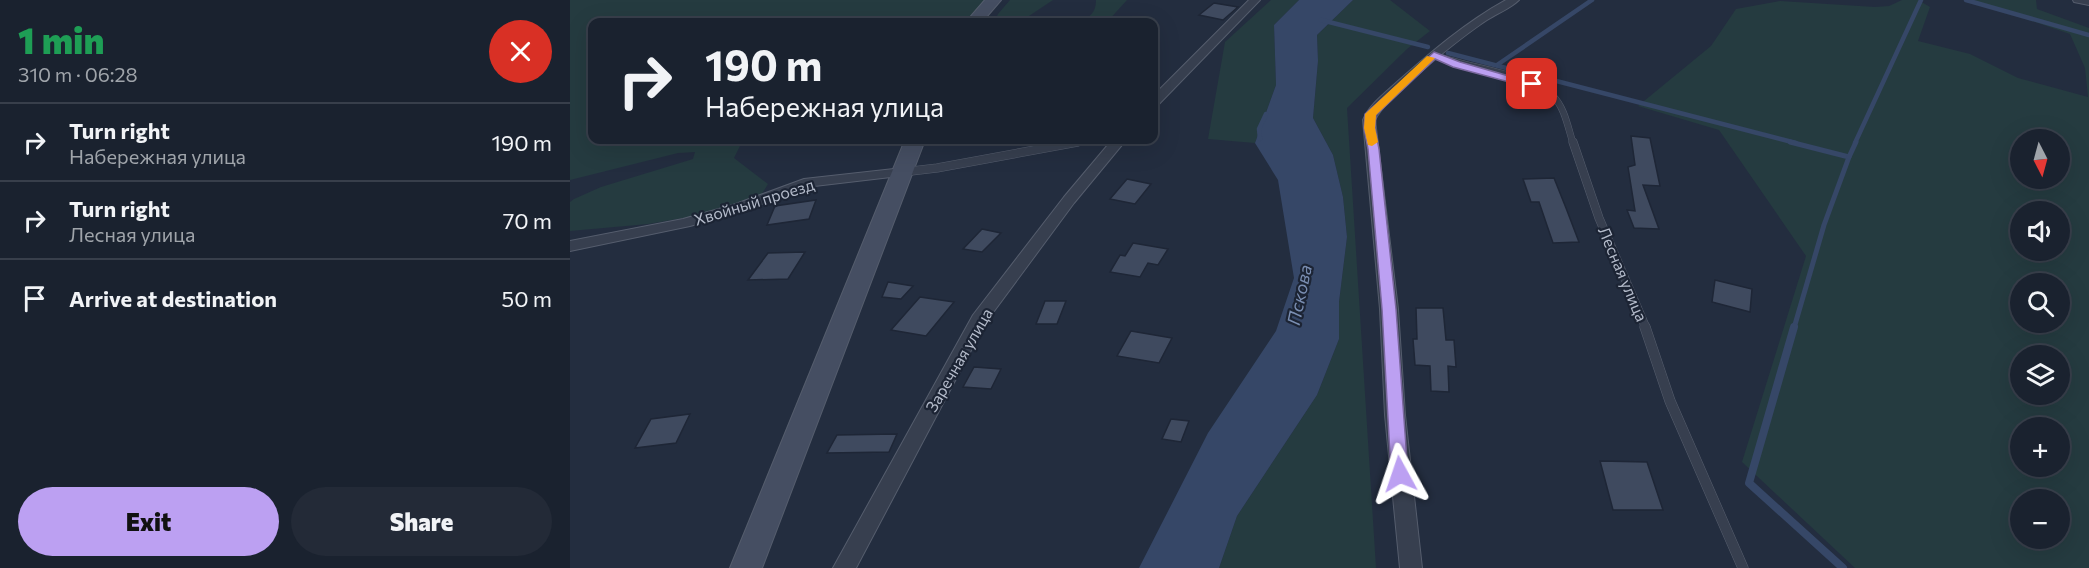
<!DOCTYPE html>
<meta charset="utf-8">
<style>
:root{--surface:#1a222f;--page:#232a37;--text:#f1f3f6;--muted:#9fa4aa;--line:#383f4b;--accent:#bca0f2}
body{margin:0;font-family:Commissioner,sans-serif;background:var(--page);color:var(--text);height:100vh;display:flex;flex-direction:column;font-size:22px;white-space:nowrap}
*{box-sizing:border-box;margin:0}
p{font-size:20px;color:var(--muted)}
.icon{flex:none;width:33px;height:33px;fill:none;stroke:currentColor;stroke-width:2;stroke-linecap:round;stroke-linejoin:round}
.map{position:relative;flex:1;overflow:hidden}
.sheet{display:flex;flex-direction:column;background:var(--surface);width:570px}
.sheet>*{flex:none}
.top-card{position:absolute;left:18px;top:18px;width:570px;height:126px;border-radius:12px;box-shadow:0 6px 24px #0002,0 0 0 2px var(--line);background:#1a222f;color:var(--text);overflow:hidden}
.needle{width:39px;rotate:174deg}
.buttons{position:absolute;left:1440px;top:129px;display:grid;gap:12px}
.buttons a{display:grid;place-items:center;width:60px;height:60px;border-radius:50%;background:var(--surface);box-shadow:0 6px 24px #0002,0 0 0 2px var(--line);font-size:30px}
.pin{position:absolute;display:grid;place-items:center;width:51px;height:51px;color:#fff;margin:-26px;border-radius:12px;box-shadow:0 3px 9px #0006}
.me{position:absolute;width:66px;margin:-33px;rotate:355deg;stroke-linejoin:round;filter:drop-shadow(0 0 4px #0008)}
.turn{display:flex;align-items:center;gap:21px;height:126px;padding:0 18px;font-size:27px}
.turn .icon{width:78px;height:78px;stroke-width:2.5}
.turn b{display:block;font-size:42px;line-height:51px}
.round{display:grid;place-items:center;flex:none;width:63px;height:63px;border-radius:32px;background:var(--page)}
.headline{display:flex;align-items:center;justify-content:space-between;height:102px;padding:0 18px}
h1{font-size:36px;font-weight:800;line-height:45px;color:#1e9e55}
.action{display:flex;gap:12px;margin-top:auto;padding:12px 18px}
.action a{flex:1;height:69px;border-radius:36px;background:var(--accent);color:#111;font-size:24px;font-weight:800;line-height:69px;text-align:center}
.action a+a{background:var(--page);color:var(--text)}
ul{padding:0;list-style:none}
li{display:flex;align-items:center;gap:18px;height:78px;padding:0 18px;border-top:2px solid var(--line)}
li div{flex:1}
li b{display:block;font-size:22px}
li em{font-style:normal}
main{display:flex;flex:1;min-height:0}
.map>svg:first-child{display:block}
.green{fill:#253b40;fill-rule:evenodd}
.water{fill:#364767}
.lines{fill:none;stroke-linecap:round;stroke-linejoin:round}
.stream-far2{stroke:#364767;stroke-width:4.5}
.stream-far1{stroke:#364767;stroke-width:5}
.stream{stroke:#364767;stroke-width:8}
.building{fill:#3f4a5f;stroke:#1e2636;stroke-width:1.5}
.lane-far2-casing{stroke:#555d6d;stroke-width:7}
.lane-far1-casing{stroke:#555d6d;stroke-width:9}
.lane-casing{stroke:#555d6d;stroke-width:11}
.street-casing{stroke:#555d6d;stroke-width:2}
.secondary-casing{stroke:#555d6d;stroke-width:2}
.lane-far2{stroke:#373f4f;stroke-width:6}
.lane-far1{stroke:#373f4f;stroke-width:8}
.lane{stroke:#373f4f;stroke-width:10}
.street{fill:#373f4f;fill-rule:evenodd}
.secondary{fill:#454e62;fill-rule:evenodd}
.route{fill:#bca0f2;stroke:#7a689d;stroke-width:1.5}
.slow{fill:#f59e0b}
.labels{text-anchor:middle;stroke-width:4.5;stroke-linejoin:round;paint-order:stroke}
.street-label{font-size:16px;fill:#b4bbca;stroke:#1c2434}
.water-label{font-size:18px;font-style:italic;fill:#7a8eb2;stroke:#1c2434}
</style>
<main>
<section class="sheet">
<div class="headline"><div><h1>1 min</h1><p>310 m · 06:28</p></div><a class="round" style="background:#d93025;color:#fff"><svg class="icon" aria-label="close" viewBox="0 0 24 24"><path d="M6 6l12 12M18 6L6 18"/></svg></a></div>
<ul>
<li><svg class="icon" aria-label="right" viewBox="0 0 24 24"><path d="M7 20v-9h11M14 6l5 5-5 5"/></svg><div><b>Turn right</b><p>Набережная улица</p></div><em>190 m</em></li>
<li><svg class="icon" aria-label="right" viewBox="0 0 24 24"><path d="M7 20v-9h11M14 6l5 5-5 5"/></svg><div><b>Turn right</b><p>Лесная улица</p></div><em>70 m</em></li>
<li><svg class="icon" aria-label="arrive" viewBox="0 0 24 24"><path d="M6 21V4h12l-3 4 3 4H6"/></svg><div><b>Arrive at destination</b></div><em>50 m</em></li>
</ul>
<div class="action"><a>Exit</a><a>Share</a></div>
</section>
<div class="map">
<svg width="1519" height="568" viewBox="0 0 1519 568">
<rect width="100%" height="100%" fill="#232d3f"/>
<g class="green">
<path d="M0,0H416L394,22H22V140H173L164,158L198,184L190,197L137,214L78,224L0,231V202L4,199L31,187L123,159L125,152L108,153L0,180Z"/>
<path d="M440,0H483L456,18L460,22H424L428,14Z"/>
<path d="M526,0H557L537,22H509C520,17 526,13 526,0Z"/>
<path d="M701,0H729L704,25L706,85L685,143L638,139L655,42Z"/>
<path d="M783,0H820L860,31L837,49L777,108L806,568H649L667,516L747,395L769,339V302L777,237L773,197L763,155L743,118L748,61L747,35Z"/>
<path d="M1332,0H1348L1360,7L1348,41L1400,54L1448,78L1518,97L1515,68L1500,34L1400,0H1466L1467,9L1519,28V568H1285L1172,462L1236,256L1149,130L1068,106L1141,46L1166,9L1210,1L1305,7L1319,6ZM1450,140H1490V178H1450ZM1450,212H1490V250H1450ZM1450,284H1490V322H1450ZM1450,356H1490V394H1450ZM1450,428H1490V466H1450ZM1450,500H1490V538H1450Z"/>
</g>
<path class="water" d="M729,0H783L747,35L748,61L743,118L763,155L773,197L777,237L769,302V339L747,395L667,516L649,568H569L638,433L706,331L724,278L708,180L685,143L706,85L704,25Z"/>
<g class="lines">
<g class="stream-far2">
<path d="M1396,0L1519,35"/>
<path d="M751,20L858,47"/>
<path d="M878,53L1226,143"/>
<path d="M927,65L1022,0"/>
<path d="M690,139L689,129L696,114"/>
<path d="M1285,143L1351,0"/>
</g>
<g class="stream-far1">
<path d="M1220,142L1279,157L1254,225L1224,328"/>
<path d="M1279,157L1286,142"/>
</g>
<path class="stream" d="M1224,327L1179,483L1273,568"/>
</g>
<g class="building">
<path d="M644,3L668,7L653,20L629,15Z"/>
<path d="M1061,136L1080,138L1090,186L1073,185L1089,229L1064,228L1057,210L1065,211L1058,167L1065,165Z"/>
<path d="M984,178L996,208L1009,242L983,243L969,202H961L953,179Z"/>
<path d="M557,179L581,184L565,204L540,199Z"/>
<path d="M246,200L239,219L197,225L205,206Z"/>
<path d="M412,229L431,233L412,252L393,249Z"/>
<path d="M563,243L598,249L588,265L578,263L570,277L540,272L550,255L555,256Z"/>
<path d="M235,252L218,279L178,280L198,253Z"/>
<path d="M1145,280L1182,289L1180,312L1142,302Z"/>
<path d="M318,282L343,286L331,299L312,297Z"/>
<path d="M350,297L384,302L356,336L321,330Z"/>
<path d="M475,301H496L487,324H466Z"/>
<path d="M846,308H873L876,340H884L886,367L878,366L879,392L861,391L860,366L845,365L843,339H847Z"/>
<path d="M561,331L602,338L589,363L547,356Z"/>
<path d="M404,367L431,369L421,389L393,387Z"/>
<path d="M120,414L106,443L65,448L81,419Z"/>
<path d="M601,419L619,421L611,442L592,439Z"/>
<path d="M327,434L319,452L257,453L267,435Z"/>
<path d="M1030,461L1077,462L1093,510H1043Z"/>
</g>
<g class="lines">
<defs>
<g id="lane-far2">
<path d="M864,55C894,67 963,75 983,96C995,108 998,128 1003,143"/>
<path d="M499,143L517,140"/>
</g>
<g id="lane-far1">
<path d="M1003,142L1029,218L1076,328"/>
<path d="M333,172L367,168L508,142"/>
</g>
<path id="lane" d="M1075,327L1100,401L1173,568"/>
<g id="street">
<path d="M679,0H690L588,105L584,106V95Z"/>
<path d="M936,0H949C941,8 928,13 917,20C894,35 815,97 805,120L828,309L835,415L852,568H830L815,415L810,309L793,120C800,104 814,94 827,82C861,52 896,22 936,0Z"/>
<path d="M1503,0H1519V5L1504,2Z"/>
<path d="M542,140H556L504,203L416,322L286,568H263L403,315L494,197Z"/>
<path d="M333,168L340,172L338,175L236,187L173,211L120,226L0,251V241L113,219L163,205L234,179Z"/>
</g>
<g id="secondary">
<path d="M415,0H431L412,22H396Z"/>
<path d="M335,140H355L192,568H160Z"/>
</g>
</defs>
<use href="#lane-far2" class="lane-far2-casing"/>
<use href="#lane-far1" class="lane-far1-casing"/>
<use href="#lane" class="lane-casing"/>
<use href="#street" class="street-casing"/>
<use href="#secondary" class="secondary-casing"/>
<use href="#lane-far2" class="lane-far2"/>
<use href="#lane-far1" class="lane-far1"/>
<use href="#lane" class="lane"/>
<use href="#street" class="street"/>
<use href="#secondary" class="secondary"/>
</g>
<path class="route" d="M864,52L890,62L967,84L958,87L883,67L865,59L806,115L805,128L809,149L826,309L838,474L836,479L830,481L824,479L821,474L812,309L798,149L794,128L795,114Z"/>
<path class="slow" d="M857,56L865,58L806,115L805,128L808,142L802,146L798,145L794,128L795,114Z"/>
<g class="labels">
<g class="street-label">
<text transform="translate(184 202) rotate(-17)" y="6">Хвойный проезд</text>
<text transform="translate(1053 274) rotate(67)" y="6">Лесная улица</text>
<text transform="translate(389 360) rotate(-60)" y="6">Заречная улица</text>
</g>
<g class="water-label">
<text transform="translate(730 295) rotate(-78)" y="6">Пскова</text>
</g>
</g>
</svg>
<div class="buttons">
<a><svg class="needle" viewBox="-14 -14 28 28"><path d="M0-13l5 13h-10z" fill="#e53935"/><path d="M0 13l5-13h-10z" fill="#9fa4aa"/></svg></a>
<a><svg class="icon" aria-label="sound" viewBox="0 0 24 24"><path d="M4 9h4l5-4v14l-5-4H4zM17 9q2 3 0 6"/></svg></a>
<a><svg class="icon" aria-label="search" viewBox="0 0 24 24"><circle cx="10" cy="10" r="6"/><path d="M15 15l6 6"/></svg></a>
<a><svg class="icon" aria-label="layers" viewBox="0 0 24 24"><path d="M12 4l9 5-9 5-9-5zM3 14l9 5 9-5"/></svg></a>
<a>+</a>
<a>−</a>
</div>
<div class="pin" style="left:962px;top:84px;background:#d93025"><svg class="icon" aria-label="arrive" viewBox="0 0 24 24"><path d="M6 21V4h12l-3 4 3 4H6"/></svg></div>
<svg class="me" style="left:830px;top:474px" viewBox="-20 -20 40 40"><path d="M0-17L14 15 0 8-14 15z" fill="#bca0f2" stroke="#fff" stroke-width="4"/></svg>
<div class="top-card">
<div class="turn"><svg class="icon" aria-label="right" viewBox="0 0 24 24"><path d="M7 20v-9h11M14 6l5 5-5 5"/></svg><div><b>190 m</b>Набережная улица</div></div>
</div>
</div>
</main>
